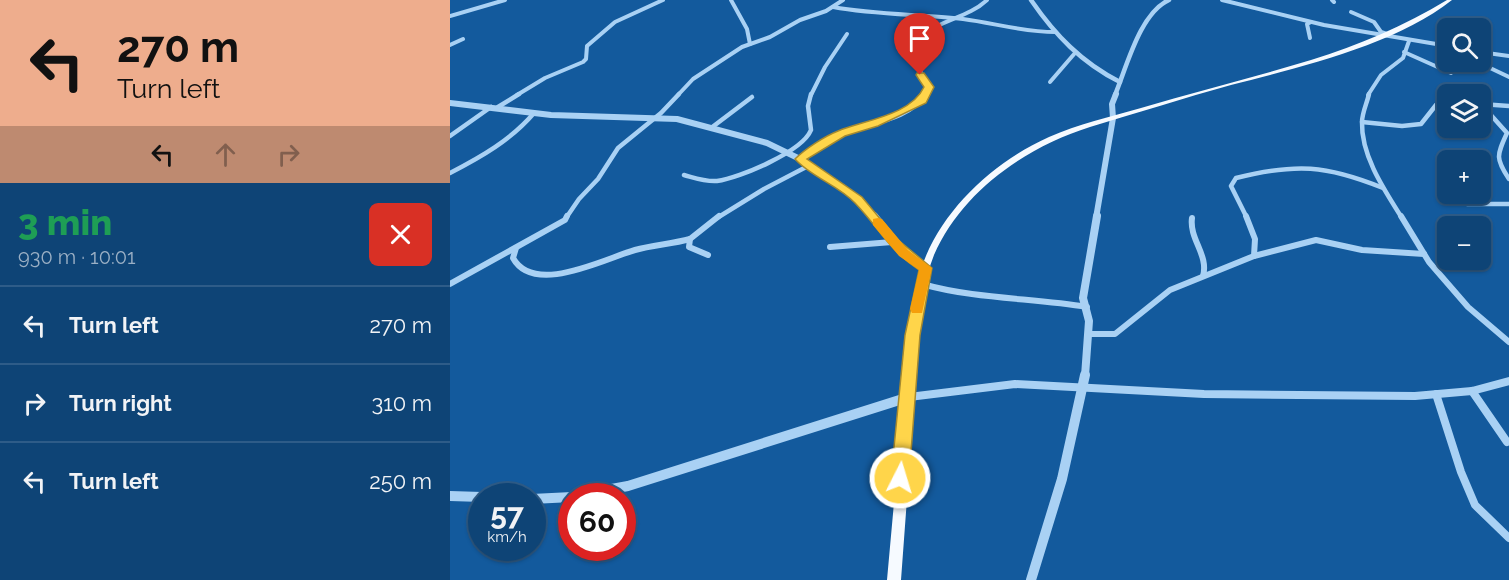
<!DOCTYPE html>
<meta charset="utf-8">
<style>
:root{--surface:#0e4476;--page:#174b7b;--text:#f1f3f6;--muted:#9bb0c5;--line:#2e5c88}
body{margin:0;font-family:Raleway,sans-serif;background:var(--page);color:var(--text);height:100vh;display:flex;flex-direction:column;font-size:22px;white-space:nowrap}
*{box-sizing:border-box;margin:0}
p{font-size:20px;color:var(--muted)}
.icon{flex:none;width:33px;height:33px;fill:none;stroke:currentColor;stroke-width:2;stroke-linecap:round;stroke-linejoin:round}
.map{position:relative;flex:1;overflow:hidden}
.panel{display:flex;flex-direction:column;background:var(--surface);width:450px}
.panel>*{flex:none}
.hud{background:#eead8d;color:#111;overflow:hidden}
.controls{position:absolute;left:987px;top:18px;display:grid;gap:12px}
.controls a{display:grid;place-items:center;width:54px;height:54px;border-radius:9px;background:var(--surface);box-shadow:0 2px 4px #0004,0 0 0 2px var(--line);font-size:30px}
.speed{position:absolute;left:18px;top:483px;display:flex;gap:12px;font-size:30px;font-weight:700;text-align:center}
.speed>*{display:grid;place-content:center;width:78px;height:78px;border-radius:50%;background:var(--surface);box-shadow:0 2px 4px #0004,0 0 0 2px var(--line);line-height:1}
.speed small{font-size:15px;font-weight:400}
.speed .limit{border:9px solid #d22;background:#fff;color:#111}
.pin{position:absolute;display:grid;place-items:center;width:51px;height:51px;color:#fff;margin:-62px -26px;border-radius:50% 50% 50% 0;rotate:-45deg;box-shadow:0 0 6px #0007}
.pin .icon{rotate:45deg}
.me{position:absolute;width:66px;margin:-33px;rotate:5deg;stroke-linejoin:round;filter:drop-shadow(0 0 4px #0008)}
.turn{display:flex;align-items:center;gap:21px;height:126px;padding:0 18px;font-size:27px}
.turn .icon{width:78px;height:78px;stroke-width:2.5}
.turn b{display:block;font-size:42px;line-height:51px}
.lanes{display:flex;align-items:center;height:57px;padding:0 18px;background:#0003;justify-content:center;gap:30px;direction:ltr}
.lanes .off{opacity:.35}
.round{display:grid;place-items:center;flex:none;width:63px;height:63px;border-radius:9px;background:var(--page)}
.summary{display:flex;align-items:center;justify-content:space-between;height:102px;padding:0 18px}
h1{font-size:36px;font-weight:800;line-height:45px;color:#1e9e55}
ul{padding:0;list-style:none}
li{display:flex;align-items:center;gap:18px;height:78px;padding:0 18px;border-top:2px solid var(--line)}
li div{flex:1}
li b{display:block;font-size:22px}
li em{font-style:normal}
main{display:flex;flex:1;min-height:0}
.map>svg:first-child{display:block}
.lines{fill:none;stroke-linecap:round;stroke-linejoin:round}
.minor-far3{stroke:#a9d1f4;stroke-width:4}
.minor-far2{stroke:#a9d1f4;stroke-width:4.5}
.minor-far1{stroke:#a9d1f4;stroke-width:6}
.minor{stroke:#a9d1f4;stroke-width:8}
.tertiary-far3{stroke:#a9d1f4;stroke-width:4.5}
.tertiary-far2{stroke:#a9d1f4;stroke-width:6}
.tertiary-far1{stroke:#a9d1f4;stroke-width:8}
.tertiary{stroke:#a9d1f4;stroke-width:10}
.primary{fill:#f6faff;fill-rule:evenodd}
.route{fill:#ffd54a;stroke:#a68a30;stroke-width:1.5}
.slow{fill:#f59e0b}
</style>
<main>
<section class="panel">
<div class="hud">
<div class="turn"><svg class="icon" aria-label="left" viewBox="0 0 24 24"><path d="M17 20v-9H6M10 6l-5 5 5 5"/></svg><div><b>270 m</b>Turn left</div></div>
<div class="lanes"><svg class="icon" aria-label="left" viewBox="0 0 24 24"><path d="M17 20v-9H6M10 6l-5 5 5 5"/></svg><svg class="icon off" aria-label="ahead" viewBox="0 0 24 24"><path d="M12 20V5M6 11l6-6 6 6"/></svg><svg class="icon off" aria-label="right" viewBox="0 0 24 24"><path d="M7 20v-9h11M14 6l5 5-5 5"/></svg></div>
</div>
<div class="summary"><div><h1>3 min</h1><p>930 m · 10:01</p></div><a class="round" style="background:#d93025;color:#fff"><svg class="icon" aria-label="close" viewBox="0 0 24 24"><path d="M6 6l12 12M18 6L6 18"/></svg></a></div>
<ul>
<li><svg class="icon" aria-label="left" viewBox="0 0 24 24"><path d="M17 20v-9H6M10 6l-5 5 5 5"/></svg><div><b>Turn left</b></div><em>270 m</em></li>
<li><svg class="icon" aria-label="right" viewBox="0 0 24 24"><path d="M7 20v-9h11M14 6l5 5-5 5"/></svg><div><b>Turn right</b></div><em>310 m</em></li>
<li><svg class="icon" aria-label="left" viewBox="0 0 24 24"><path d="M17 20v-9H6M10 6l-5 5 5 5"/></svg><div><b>Turn left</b></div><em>250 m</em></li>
</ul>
</section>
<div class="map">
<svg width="1059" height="580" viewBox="0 0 1059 580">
<rect width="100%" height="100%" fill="#135a9d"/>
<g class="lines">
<g class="minor-far3">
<path d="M281,0L297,29L300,44"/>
<path d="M772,0L874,25L998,46"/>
<path d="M882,0L884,2"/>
<path d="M383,7C426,15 470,14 513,19C544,23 573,32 605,32"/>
<path d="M901,12L924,22L931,32L937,34"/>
<path d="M0,16L55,0"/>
<path d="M860,38L857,24L861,22"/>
<path d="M0,45L13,39"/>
<path d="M954,52L1001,73"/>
<path d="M1030,52L1059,56"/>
<path d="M1030,55L1035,59L1038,67L1059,77"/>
<path d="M600,82L625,53"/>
<path d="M67,95L95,78L133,62L136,59L137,46L165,22L213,0"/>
<path d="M228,95L243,79L292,47L320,37L350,20L376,11L393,0"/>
<path d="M361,95L375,67L397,34"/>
<path d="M475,95L479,87L470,71L474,34C494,19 519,17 537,0"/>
<path d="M918,95L931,75L953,58L959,41"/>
</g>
<g class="minor-far2">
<path d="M919,94C917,103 912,113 912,122C911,156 935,191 952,218"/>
<path d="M1031,104L1057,133C1047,155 1045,158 1059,179"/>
<path d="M1031,104L1059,106"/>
<path d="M48,107L69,94"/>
<path d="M912,122L952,126L971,124L986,105L998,101"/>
<path d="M261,128L302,97"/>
<path d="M0,136L41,107"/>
<path d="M350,159C362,151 373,141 386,136C414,123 458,122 476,94"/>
<path d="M0,173C31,157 61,140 84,113"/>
<path d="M234,175C245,178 256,182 267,181C289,178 352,152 361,130L358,106L361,94"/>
<path d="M1017,204H1059"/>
<path d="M116,218L129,199L148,179L168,148L211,113L229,94"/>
<path d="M267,218L314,189L360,165"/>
<path d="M797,218L781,186L786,178C846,163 876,165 933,188"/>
</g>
<g class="minor-far1">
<path d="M951,216L979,262L1018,307L1059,342"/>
<path d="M742,218C739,239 759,255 753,276"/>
<path d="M380,247L442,242"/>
<path d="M66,248L63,258C84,296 154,259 185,250C203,245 222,244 240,239"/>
<path d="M258,255L239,247L240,239L269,216"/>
<path d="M804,256L866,240L912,250L974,254"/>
<path d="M0,284L115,220L117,216"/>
<path d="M472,284C525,299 582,298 637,307"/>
<path d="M639,334H665L720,290L804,256L805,239L796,216"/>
</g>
<g class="minor">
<path d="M1022,391L1057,442"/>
<path d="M986,394L1011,472L1025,505L1059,538"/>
<path d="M459,397L565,384L754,394L965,396L1022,391L1059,381"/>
</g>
<g class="tertiary-far3">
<path d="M581,0C605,35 632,63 670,82"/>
<path d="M665,95C677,66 690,13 719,0"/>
</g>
<g class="tertiary-far2">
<path d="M0,103L101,115L227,119L317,143L350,159L394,188L425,218"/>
<path d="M646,218L663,118L662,104L666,94"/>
</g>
<g class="tertiary-far1">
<path d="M424,216L454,253L476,268"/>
<path d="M635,376L639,321L633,298L647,216"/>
</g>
<g class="tertiary">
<path d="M0,496L32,497"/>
<path d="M123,496L178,486L459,397"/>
<path d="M82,499L122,497"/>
<path d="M581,580L612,479L635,375"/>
</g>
<path class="primary" d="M997,0H1002C945,45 851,67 781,85C734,98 687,113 640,127C576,147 512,191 484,255C474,280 471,309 469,336L451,580H437C443,514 449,447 455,381C458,346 459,309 469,275C487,214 541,163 599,137C628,124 660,117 691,108C748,91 805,77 861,60C909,45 954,26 997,0Z"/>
</g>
<path class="route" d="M467,73H474L484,87L476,103L428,126L395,136L357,159L412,197L447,239L482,268L470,335L459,478L457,484L450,486L444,484L441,478L455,335L469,270C437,248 430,229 405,203C388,185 361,177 345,159C355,149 375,136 388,131C415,120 461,115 474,87L466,75Z"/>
<path class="slow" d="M428,218L432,219L458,250L482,268L472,313H462L460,309L469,270L449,256L423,225V219Z"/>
</svg>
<div class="controls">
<a><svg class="icon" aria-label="search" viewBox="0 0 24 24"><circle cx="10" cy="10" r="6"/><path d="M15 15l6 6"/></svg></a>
<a><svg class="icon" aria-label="layers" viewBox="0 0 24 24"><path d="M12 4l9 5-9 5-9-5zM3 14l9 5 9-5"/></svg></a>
<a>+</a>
<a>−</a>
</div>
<div class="speed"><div>57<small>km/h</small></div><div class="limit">60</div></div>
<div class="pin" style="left:470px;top:75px;background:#d93025"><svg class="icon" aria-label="arrive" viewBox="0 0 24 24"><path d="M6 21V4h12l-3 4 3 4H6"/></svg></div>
<svg class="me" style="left:450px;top:478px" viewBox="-20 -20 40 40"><circle r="17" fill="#ffd54a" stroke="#fff" stroke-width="3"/><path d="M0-11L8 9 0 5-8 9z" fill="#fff"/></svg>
</div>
</main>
